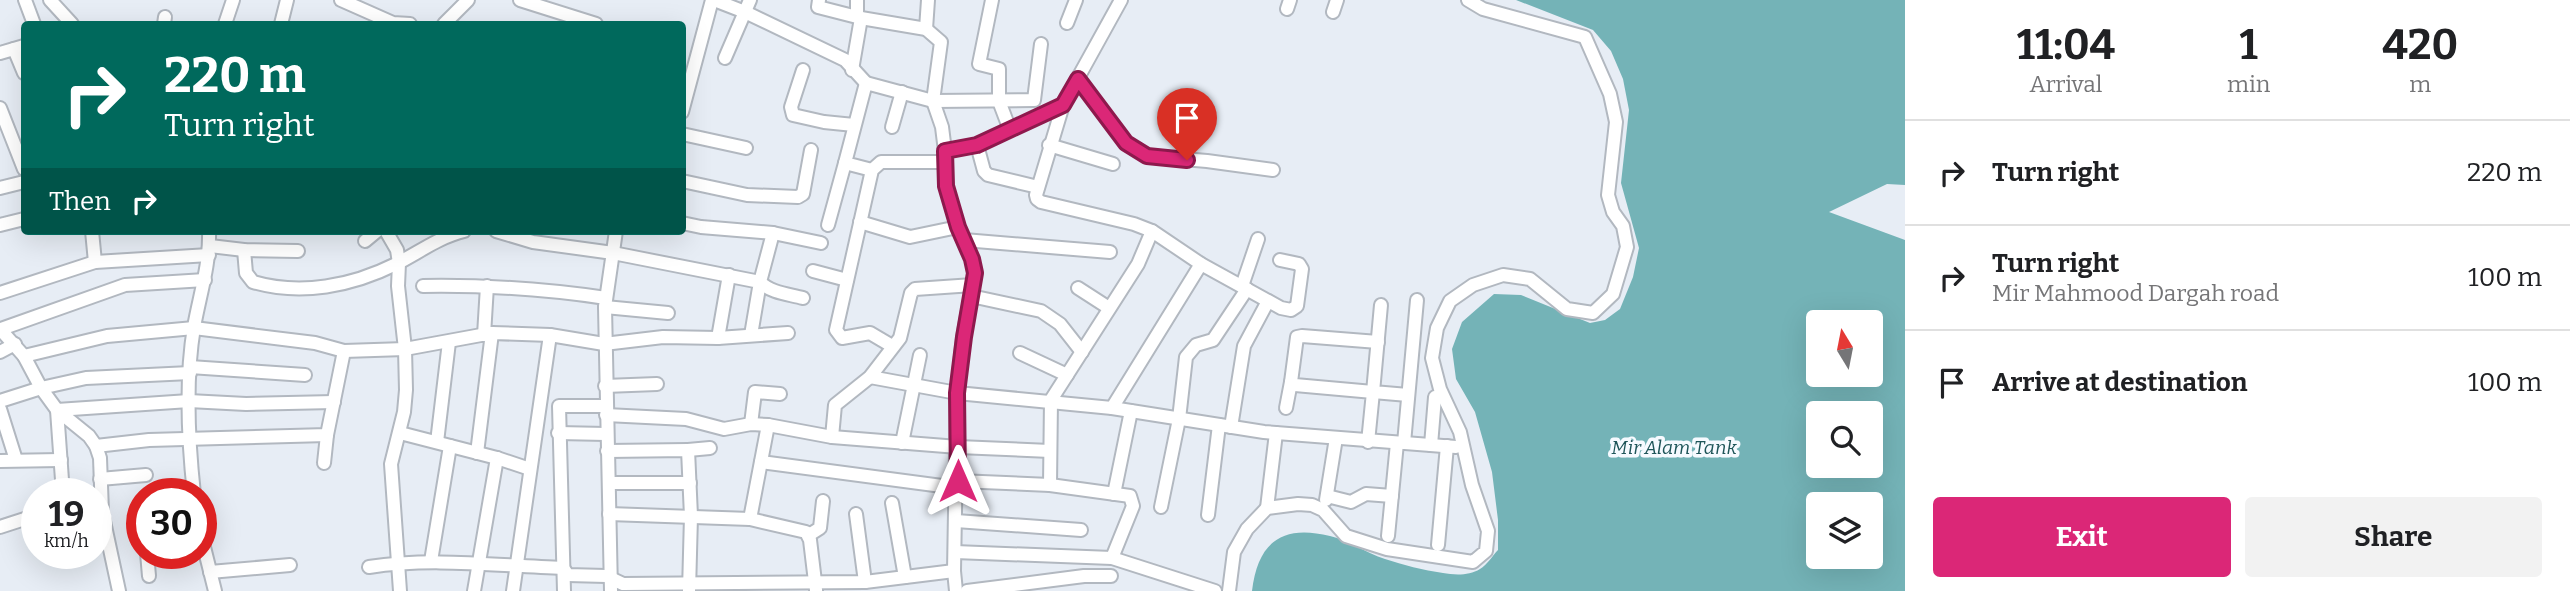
<!DOCTYPE html>
<style>
:root{--surface:#fff;--page:#f2f2f2;--text:#202124;--muted:#757577;--line:#e0e0e0;--accent:#db2777}
body{margin:0;font-family:Bitter,serif;background:var(--page);color:var(--text);height:100vh;display:flex;flex-direction:column;font-size:26px;white-space:nowrap}
*{box-sizing:border-box;margin:0}
p{font-size:23px;color:var(--muted)}
.icon{flex:none;width:38px;height:38px;fill:none;stroke:currentColor;stroke-width:2;stroke-linecap:round;stroke-linejoin:round}
.map{position:relative;flex:1;overflow:hidden}
.details{display:flex;flex-direction:column;background:var(--surface);width:665px}
.details>*{flex:none}
.guide{position:absolute;left:21px;top:21px;width:665px;height:214px;border-radius:7px;box-shadow:0 7px 28px #0002;background:#00695c;color:#fff;overflow:hidden}
.needle{width:46px;rotate:350deg}
.fabs{position:absolute;left:1806px;top:310px;display:grid;gap:14px}
.fabs a{display:grid;place-items:center;width:77px;height:77px;border-radius:7px;background:var(--surface);box-shadow:0 7px 28px #0002;font-size:35px}
.speed{position:absolute;left:21px;top:478px;display:flex;gap:14px;font-size:35px;font-weight:700;text-align:center}
.speed>*{display:grid;place-content:center;width:91px;height:91px;border-radius:50%;background:var(--surface);box-shadow:0 7px 28px #0002;line-height:1}
.speed small{font-size:18px;font-weight:400}
.speed .limit{border:10px solid #d22;background:#fff;color:#111}
.pin{position:absolute;display:grid;place-items:center;width:60px;height:60px;color:#fff;margin:-72px -30px;border-radius:50% 50% 50% 0;rotate:-45deg;box-shadow:0 0 7px #0007}
.pin .icon{rotate:45deg}
.me{position:absolute;width:77px;margin:-38px;rotate:0deg;stroke-linejoin:round;filter:drop-shadow(0 0 5px #0008)}
.turn{display:flex;align-items:center;gap:24px;height:147px;padding:0 28px;font-size:32px}
.turn .icon{width:91px;height:91px;stroke-width:2.5}
.turn b{display:block;font-size:49px;line-height:60px}
.then{display:flex;align-items:center;height:66px;padding:0 28px;background:#0003;gap:14px;font-size:26px}
.eta{display:flex;justify-content:space-evenly;align-items:center;height:119px;text-align:center}
.eta b{font-size:42px;font-weight:700;line-height:49px}
.button{display:flex;gap:14px;margin-top:auto;padding:14px 28px}
.button a{flex:1;height:80px;border-radius:7px;background:var(--accent);color:#fff;font-size:28px;font-weight:700;line-height:80px;text-align:center}
.button a+a{background:var(--page);color:var(--text)}
ul{padding:0;list-style:none}
li{display:flex;align-items:center;gap:21px;height:105px;padding:0 28px;border-top:2px solid var(--line)}
li div{flex:1}
li b{display:block;font-size:26px}
li em{font-style:normal}
main{display:flex;flex:1;min-height:0}
.map>svg:first-child{display:block}
.water{fill:#74b3b7;fill-rule:evenodd}
.lines{fill:none;stroke-linecap:round;stroke-linejoin:round}
.street-casing{stroke:#b2b8c0;stroke-width:16}
.street{stroke:#fff;stroke-width:12}
.route-casing{stroke:#8e194d;stroke-width:18}
.route{stroke:#db2777;stroke-width:12}
.labels{text-anchor:middle;stroke-width:7;stroke-linejoin:round;paint-order:stroke}
.water-label{font-size:19px;font-style:italic;fill:#1e5559;stroke:#f6faff}
</style>
<main>
<div class="map">
<svg width="1905" height="591" viewBox="0 0 1905 591">
<rect width="100%" height="100%" fill="#e7edf5"/>
<path class="water" d="M1516,0H1905V185L1887,184L1829,212L1905,240V591H1252C1258,542 1282,524 1330,536C1349,540 1366,553 1385,559C1403,565 1423,570 1443,573C1454,575 1469,576 1480,569C1487,565 1493,555 1498,550V520L1492,472L1475,412L1456,379L1452,349L1462,322L1494,294L1521,295L1590,323L1605,320L1620,309L1633,277L1639,248L1621,183L1629,110L1623,79L1611,51L1593,30ZM1818,322H1871V374H1818ZM1818,413H1871V466H1818ZM1818,504H1871V556H1818Z"/>
<g class="lines">
<defs>
<g id="street">
<path d="M25,0L34,24"/>
<path d="M50,0L72,24"/>
<path d="M341,0L393,23L410,24"/>
<path d="M520,0L596,24"/>
<path d="M714,0L745,12L845,60L866,83"/>
<path d="M819,0L818,7L861,18L852,70"/>
<path d="M857,0V16"/>
<path d="M992,0L979,64L999,69V101L1010,130"/>
<path d="M1121,0L1063,105L1036,195L1037,199L1041,202L1134,224L1152,231L1201,264L1281,308L1291,310L1297,306L1302,269L1299,264L1280,260"/>
<path d="M1287,9L1290,0"/>
<path d="M1333,12L1337,0"/>
<path d="M861,18L926,29L941,42L933,101L942,127L945,151"/>
<path d="M1067,23L1076,0"/>
<path d="M164,24L165,17"/>
<path d="M225,24L233,0"/>
<path d="M281,24L287,0"/>
<path d="M444,24L468,0"/>
<path d="M926,29L928,0"/>
<path d="M14,49L24,73"/>
<path d="M0,53L24,46"/>
<path d="M725,58L750,0"/>
<path d="M803,70L791,107L793,115L824,122L854,125"/>
<path d="M1078,79L1126,143L1147,156L1207,161L1273,170"/>
<path d="M0,108L24,169"/>
<path d="M682,112L712,0"/>
<path d="M892,127L902,92"/>
<path d="M682,134L746,148"/>
<path d="M977,145L984,171L988,175L1038,187"/>
<path d="M1049,145L1113,164"/>
<path d="M872,170L845,163L866,83L933,101L1034,100L1041,44"/>
<path d="M682,181L747,195L798,197L803,194L811,150"/>
<path d="M0,188L24,182"/>
<path d="M860,222L910,237L958,227"/>
<path d="M682,223L701,227L773,233L821,243"/>
<path d="M0,225L24,219"/>
<path d="M828,225L845,163"/>
<path d="M92,231L95,262"/>
<path d="M386,231L397,250L399,263L398,286L405,349L406,390L404,412L391,464L400,591"/>
<path d="M496,231L533,242L613,253L760,282L751,335"/>
<path d="M773,233L760,282C771,293 788,294 803,298"/>
<path d="M964,240L1110,252"/>
<path d="M365,241L377,231"/>
<path d="M210,246L244,250L298,251"/>
<path d="M244,250L246,273L253,282C301,296 352,286 396,264C418,253 439,237 464,231"/>
<path d="M813,271L847,280"/>
<path d="M423,286C485,285 545,289 606,298"/>
<path d="M1242,286L1258,239"/>
<path d="M1078,288L1109,308"/>
<path d="M0,293L95,262L209,255"/>
<path d="M971,296L1041,311L1060,324L1082,352"/>
<path d="M1381,305L1373,392L1408,395"/>
<path d="M605,307L668,313"/>
<path d="M0,329L24,356L41,388L57,410L89,436L96,446L100,458L102,512L119,591"/>
<path d="M1,329L125,285L205,280"/>
<path d="M484,335L487,286"/>
<path d="M718,338L729,275"/>
<path d="M892,346L870,333L842,338L836,330L872,170L881,162H944"/>
<path d="M0,352L15,344"/>
<path d="M1020,353L1067,375"/>
<path d="M24,356L107,336L194,328L315,343L344,351L405,349L492,333L550,335L604,344L663,337L718,338L788,333"/>
<path d="M190,367L305,375"/>
<path d="M870,377L957,393L1112,408L1264,432L1456,447"/>
<path d="M605,386L657,384"/>
<path d="M0,401L41,388L86,378L190,373"/>
<path d="M1112,408L1201,264"/>
<path d="M1286,408L1291,382"/>
<path d="M0,409L16,460"/>
<path d="M606,415L686,419L724,429L751,424L768,425L832,437L958,447L1050,451"/>
<path d="M751,424L755,392L780,394"/>
<path d="M1231,427L1244,346L1268,301"/>
<path d="M400,433L497,458L530,469"/>
<path d="M558,433L606,434"/>
<path d="M832,437L835,405L870,377L900,338L911,293L915,289L973,285"/>
<path d="M437,442L449,342"/>
<path d="M1368,442L1373,392L1295,385L1291,382L1297,337L1302,336L1378,342"/>
<path d="M902,443L920,355"/>
<path d="M1404,443L1417,300"/>
<path d="M1431,445L1435,397"/>
<path d="M96,446L149,440L327,435L344,351"/>
<path d="M688,450L710,448"/>
<path d="M607,451L688,450L691,516L689,591"/>
<path d="M477,453L492,333"/>
<path d="M0,461L61,460"/>
<path d="M761,462L957,488"/>
<path d="M324,463L327,435"/>
<path d="M100,479L146,475"/>
<path d="M958,481L1050,485L1130,496L1133,506L1112,558"/>
<path d="M609,483H690"/>
<path d="M1050,485L1051,400L1138,264L1152,231"/>
<path d="M63,494L57,410L189,401L246,404L334,402"/>
<path d="M194,494C188,439 185,381 194,327C200,294 210,264 209,231"/>
<path d="M1114,494L1131,411"/>
<path d="M1327,496L1351,502L1366,494L1392,496"/>
<path d="M1326,500L1336,438"/>
<path d="M892,503L905,577"/>
<path d="M1161,507L1179,419L1186,357L1196,345L1213,340L1247,289"/>
<path d="M1267,508L1276,433"/>
<path d="M609,514L750,519L806,532L810,540L816,590"/>
<path d="M856,514L865,582"/>
<path d="M1208,515L1219,425"/>
<path d="M750,519L768,425"/>
<path d="M956,521L1081,530"/>
<path d="M0,527L37,515"/>
<path d="M201,535L215,591"/>
<path d="M809,535L820,528L823,501"/>
<path d="M1388,536L1397,443"/>
<path d="M1438,545L1447,446"/>
<path d="M955,552L1112,558L1215,591"/>
<path d="M147,553L149,576"/>
<path d="M431,561L450,446"/>
<path d="M369,567C434,557 498,566 563,568L568,575L606,576L623,584L865,582L954,571"/>
<path d="M210,572L290,565"/>
<path d="M474,591L497,458"/>
<path d="M513,591L550,335"/>
<path d="M564,591L559,406H606"/>
<path d="M611,591L605,307L616,231"/>
<path d="M956,591L954,571L957,393L963,337L975,273L972,259L958,227L946,186L945,151L977,145L1063,105"/>
<path d="M967,591L1084,576H1111"/>
<path d="M1229,591L1234,552L1247,529L1267,508L1298,504L1312,505L1323,510L1346,536L1387,549L1473,562L1486,551L1488,531L1472,485L1460,432L1440,389L1432,358L1437,328L1450,301L1473,285L1503,275L1530,279L1567,309L1593,313L1613,294L1627,247L1623,226L1613,212L1608,195L1616,122L1610,94L1585,37L1483,9L1468,0"/>
</g>
</defs>
<use href="#street" class="street-casing"/>
<use href="#street" class="street"/>
</g>
<g class="lines">
<defs>
<path id="route" d="M958,481L957,393L964,337L975,273L972,259L958,227L946,186L945,151L977,145L1063,105L1078,79L1126,143L1147,156L1187,160"/>
</defs>
<use href="#route" class="route-casing"/>
<use href="#route" class="route"/>
</g>
<g class="labels">
<g class="water-label">
<text x="1674" y="454">Mir Alam Tank</text>
</g>
</g>
</svg>
<div class="fabs">
<a><svg class="needle" viewBox="-14 -14 28 28"><path d="M0-13l5 13h-10z" fill="#e53935"/><path d="M0 13l5-13h-10z" fill="#757577"/></svg></a>
<a><svg class="icon" aria-label="search" viewBox="0 0 24 24"><circle cx="10" cy="10" r="6"/><path d="M15 15l6 6"/></svg></a>
<a><svg class="icon" aria-label="layers" viewBox="0 0 24 24"><path d="M12 4l9 5-9 5-9-5zM3 14l9 5 9-5"/></svg></a>
</div>
<div class="speed"><div>19<small>km/h</small></div><div class="limit">30</div></div>
<div class="pin" style="left:1187px;top:160px;background:#d93025"><svg class="icon" aria-label="arrive" viewBox="0 0 24 24"><path d="M6 21V4h12l-3 4 3 4H6"/></svg></div>
<svg class="me" style="left:958px;top:481px" viewBox="-20 -20 40 40"><path d="M0-17L14 15 0 8-14 15z" fill="#db2777" stroke="#fff" stroke-width="4"/></svg>
<div class="guide">
<div class="turn"><svg class="icon" aria-label="right" viewBox="0 0 24 24"><path d="M7 20v-9h11M14 6l5 5-5 5"/></svg><div><b>220 m</b>Turn right</div></div>
<div class="then">Then<svg class="icon" aria-label="right" viewBox="0 0 24 24"><path d="M7 20v-9h11M14 6l5 5-5 5"/></svg></div>
</div>
</div>
<section class="details">
<div class="eta">
<div><b>11:04</b><p>Arrival</p></div>
<div><b>1</b><p>min</p></div>
<div><b>420</b><p>m</p></div>
</div>
<ul>
<li><svg class="icon" aria-label="right" viewBox="0 0 24 24"><path d="M7 20v-9h11M14 6l5 5-5 5"/></svg><div><b>Turn right</b></div><em>220 m</em></li>
<li><svg class="icon" aria-label="right" viewBox="0 0 24 24"><path d="M7 20v-9h11M14 6l5 5-5 5"/></svg><div><b>Turn right</b><p>Mir Mahmood Dargah road</p></div><em>100 m</em></li>
<li><svg class="icon" aria-label="arrive" viewBox="0 0 24 24"><path d="M6 21V4h12l-3 4 3 4H6"/></svg><div><b>Arrive at destination</b></div><em>100 m</em></li>
</ul>
<div class="button"><a>Exit</a><a>Share</a></div>
</section>
</main>
